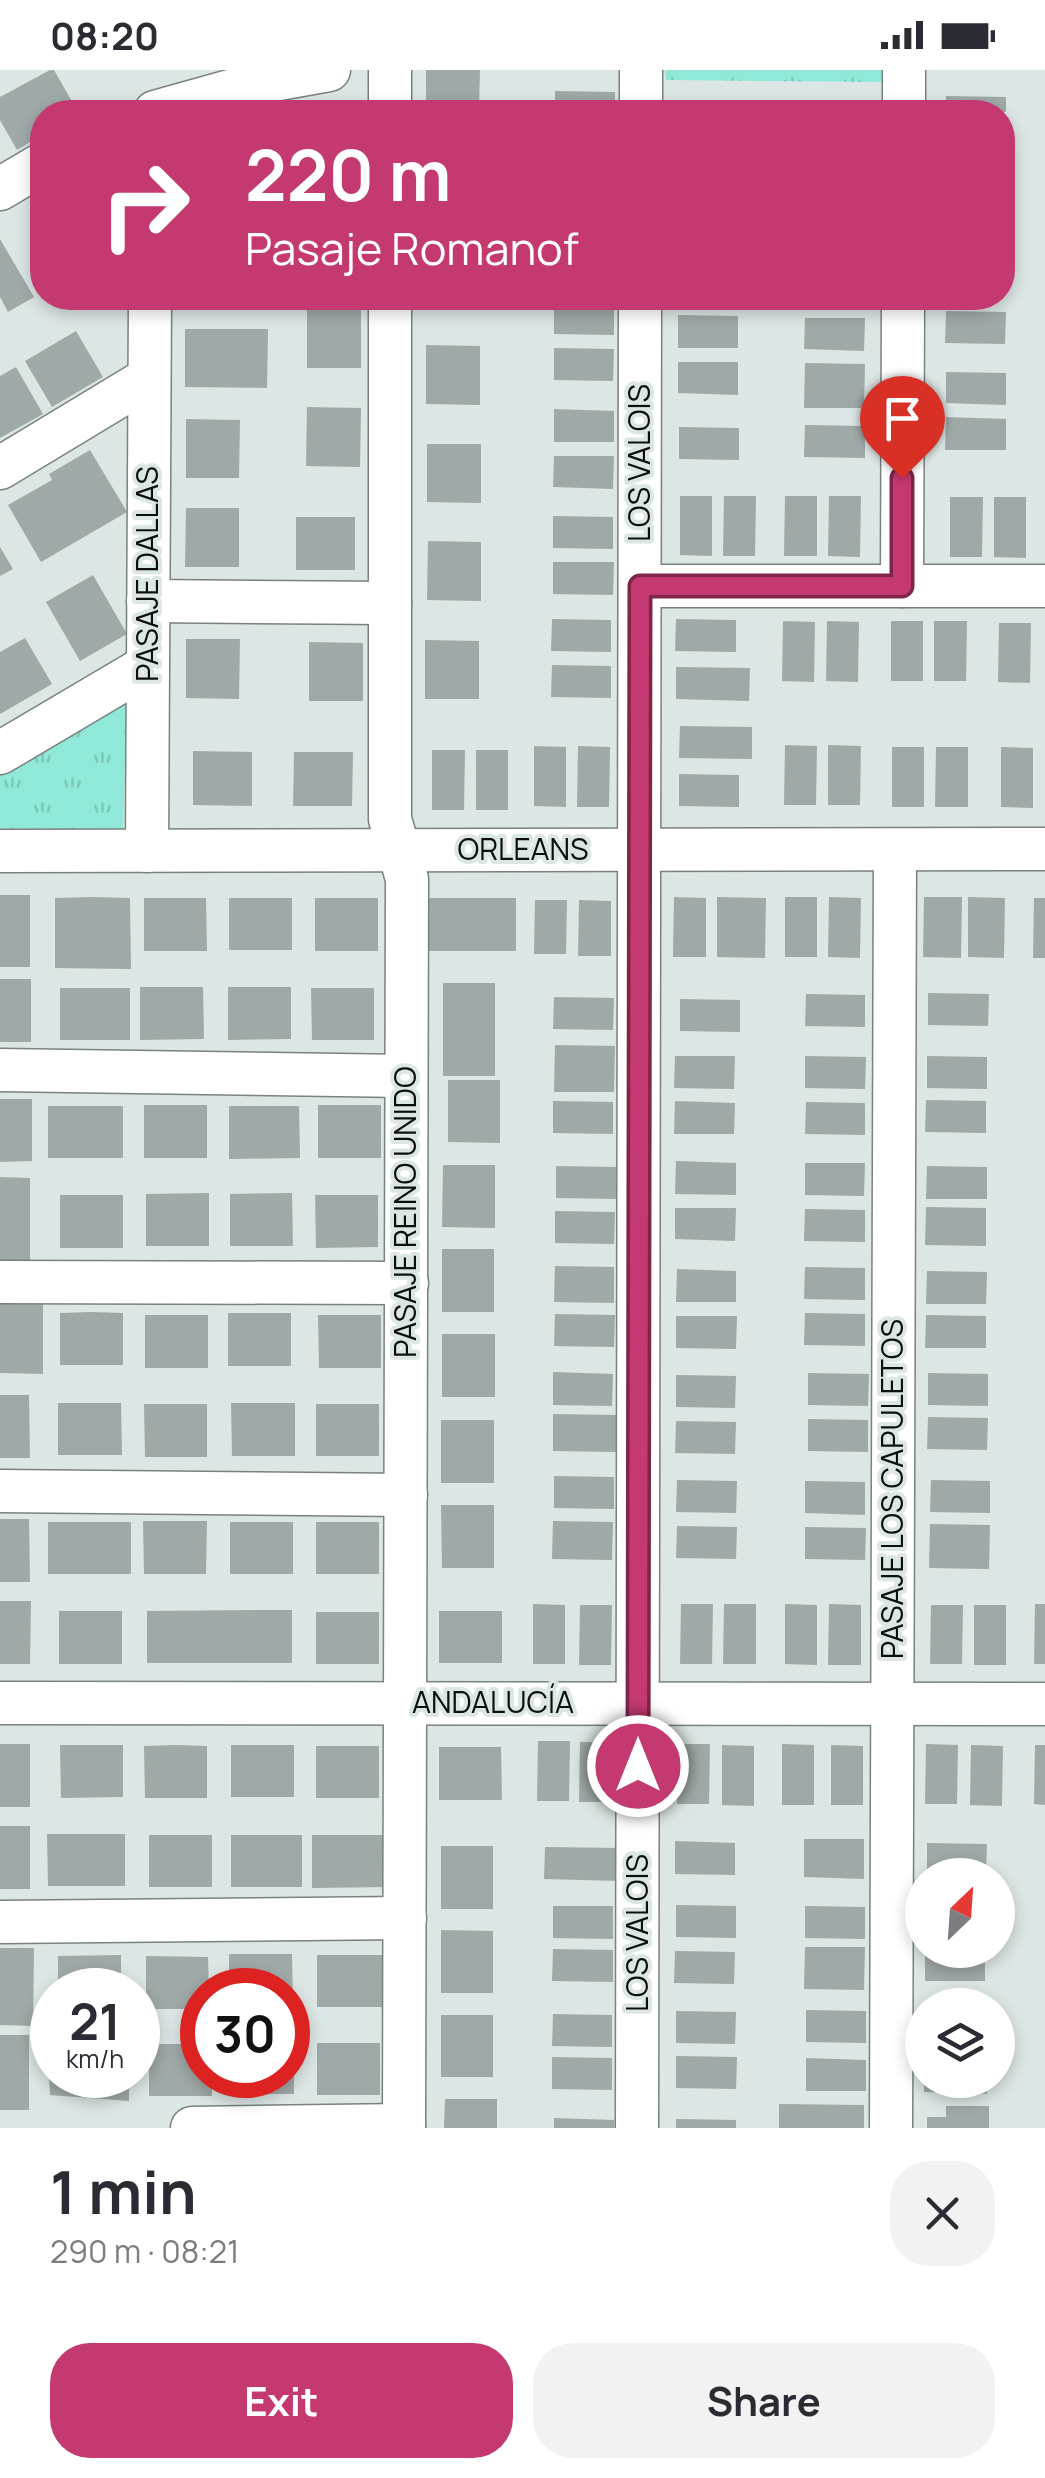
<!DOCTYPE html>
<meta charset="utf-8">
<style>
:root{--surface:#fff;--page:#f2f2f3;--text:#2b2b33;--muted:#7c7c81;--accent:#c43970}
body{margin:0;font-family:Manrope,sans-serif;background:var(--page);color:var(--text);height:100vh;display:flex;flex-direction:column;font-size:38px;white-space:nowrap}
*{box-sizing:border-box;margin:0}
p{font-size:32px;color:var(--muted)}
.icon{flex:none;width:55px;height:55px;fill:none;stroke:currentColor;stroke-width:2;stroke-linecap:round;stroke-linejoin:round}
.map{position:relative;height:2058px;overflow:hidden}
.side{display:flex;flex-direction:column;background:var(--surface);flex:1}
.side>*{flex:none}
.guide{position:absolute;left:30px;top:30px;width:985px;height:210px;border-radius:40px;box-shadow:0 5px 15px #0003;background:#c43970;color:#fff;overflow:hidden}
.needle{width:65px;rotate:25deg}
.tools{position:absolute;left:905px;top:1788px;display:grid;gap:20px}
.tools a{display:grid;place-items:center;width:110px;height:110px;border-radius:50%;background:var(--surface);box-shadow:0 5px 15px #0003;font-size:50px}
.speed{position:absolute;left:30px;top:1898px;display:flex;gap:20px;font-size:50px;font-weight:700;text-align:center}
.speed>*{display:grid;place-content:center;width:130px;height:130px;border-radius:50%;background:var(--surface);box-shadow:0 5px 15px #0003;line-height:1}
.speed small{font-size:25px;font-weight:400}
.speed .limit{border:15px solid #d22;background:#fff;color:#111}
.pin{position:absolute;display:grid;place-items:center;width:85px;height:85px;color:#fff;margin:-102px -42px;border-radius:50% 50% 50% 0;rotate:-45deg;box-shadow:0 0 10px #0007}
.pin .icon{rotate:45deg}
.me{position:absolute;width:110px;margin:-55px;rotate:0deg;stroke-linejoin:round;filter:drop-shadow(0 0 8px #0008)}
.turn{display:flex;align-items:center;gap:35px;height:210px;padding:0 50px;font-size:45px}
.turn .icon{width:130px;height:130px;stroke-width:2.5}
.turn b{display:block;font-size:70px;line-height:85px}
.round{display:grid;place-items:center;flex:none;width:105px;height:105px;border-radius:40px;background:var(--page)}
.overview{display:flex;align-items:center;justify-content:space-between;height:170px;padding:0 50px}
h1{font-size:60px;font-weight:700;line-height:75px}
.button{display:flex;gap:20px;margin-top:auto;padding:20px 50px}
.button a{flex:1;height:115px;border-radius:40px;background:var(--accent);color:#fff;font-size:40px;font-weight:700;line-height:115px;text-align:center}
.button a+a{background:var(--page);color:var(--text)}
.status{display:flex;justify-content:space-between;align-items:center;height:70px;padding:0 50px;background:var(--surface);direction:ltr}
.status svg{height:28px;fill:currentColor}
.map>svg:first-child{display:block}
.grass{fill:url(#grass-tufts)}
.building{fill:#9fa9a7}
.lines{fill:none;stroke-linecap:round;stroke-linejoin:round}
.minor-casing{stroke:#78827f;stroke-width:45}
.minor{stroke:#fff;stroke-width:42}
.route-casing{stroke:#7f2549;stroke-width:25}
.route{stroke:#c43970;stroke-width:18}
.labels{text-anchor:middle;stroke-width:8;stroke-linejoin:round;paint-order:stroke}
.street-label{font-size:30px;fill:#0b0f0e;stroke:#dce6e4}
</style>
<div class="status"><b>08:20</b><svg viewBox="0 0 49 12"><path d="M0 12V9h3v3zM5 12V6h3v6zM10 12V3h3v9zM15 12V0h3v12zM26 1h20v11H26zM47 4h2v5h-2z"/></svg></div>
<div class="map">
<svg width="1045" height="2058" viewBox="0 0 1045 2058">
<defs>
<pattern id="grass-tufts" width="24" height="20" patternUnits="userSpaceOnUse" patternTransform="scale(2.5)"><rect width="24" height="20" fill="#90e9d8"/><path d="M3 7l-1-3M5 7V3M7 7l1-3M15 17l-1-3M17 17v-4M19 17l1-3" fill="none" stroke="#7bc7b8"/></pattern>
</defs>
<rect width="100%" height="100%" fill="#dce6e4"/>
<g class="grass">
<path d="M665,0H882L881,12L666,10Z"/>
<path d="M127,623L123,761L0,767V697Z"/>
</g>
<g class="building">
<path d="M50,0H54L78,42H42V65L17,80L0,50V27Z"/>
<path d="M426,0H480L479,38H426Z"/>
<path d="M555,21L615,22V42H555Z"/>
<path d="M946,26L1006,27V42H946Z"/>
<path d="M680,35L740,36V42H680Z"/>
<path d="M808,36L868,37V42H808Z"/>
<rect x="295" y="38" width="59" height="4"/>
<path d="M0,169L34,227L8,242L0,227Z"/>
<rect x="428" y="228" width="53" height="8"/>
<path d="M554,232L614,233V265L554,264Z"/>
<path d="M307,239L361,240V298H307Z"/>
<path d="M946,241L1006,242L1005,274L945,273Z"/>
<path d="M678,245L738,246V278H678Z"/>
<path d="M805,248H865L864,281L804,279Z"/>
<path d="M185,259H268L267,318L185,317Z"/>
<path d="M76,261L103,307L52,337L25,291Z"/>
<path d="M426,275L480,276V335L426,334Z"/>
<path d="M554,278L614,279L613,311L554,310Z"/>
<path d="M678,292H738V325L678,323Z"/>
<path d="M805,293L865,294L864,338H804Z"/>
<path d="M16,297L43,344L0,368V306Z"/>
<path d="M946,302L1006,303V335L946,333Z"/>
<path d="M307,337L361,338L360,397L306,396Z"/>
<path d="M554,339L614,341V372H554Z"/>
<path d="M946,347L1006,349V380H945Z"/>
<path d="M186,349L240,350L239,408H186Z"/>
<path d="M805,355L865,356V388L804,387Z"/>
<path d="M679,357L739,358V390L679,389Z"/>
<path d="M427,374H481V433L427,432Z"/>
<path d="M90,380L127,442L41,492L8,435L52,410L49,404Z"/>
<path d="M554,386H614L613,419L553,417Z"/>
<path d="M680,426H712V486L680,485Z"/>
<path d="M724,426H756L755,486H723Z"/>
<path d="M785,426H817V486H784Z"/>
<path d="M829,426H861L860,487L828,486Z"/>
<path d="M950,427H983L982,487H950Z"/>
<path d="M994,427H1026V488L994,487Z"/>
<path d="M186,438H239V497H185Z"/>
<path d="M553,446L613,447V479L553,478Z"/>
<rect x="296" y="447" width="59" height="53"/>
<path d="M428,471L481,472V531L427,530Z"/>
<path d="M0,477L13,499L0,506Z"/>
<path d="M553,492H614L613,525L553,524Z"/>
<path d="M93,505L127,564L80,591L46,532Z"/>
<path d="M552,549L611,550V582L551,581Z"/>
<path d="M676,549L736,550V582L675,581Z"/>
<path d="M783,551L815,552L814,612L782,611Z"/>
<path d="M827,551L859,552L858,612L826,611Z"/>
<rect x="891" y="551" width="32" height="60"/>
<path d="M934,551H967L966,611H934Z"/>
<path d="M999,553H1031L1030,613L998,612Z"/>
<path d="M25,568L52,614L0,644V582Z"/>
<path d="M186,569H240L239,629L186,628Z"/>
<path d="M425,570L479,571V629H425Z"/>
<path d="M309,572L363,573V631H309Z"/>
<path d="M552,595L611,596V628L551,627Z"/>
<path d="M676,597L750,598L749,631L676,629Z"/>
<path d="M680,656L752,657V689L679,688Z"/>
<path d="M785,675L817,676L816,735H784Z"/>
<path d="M828,675L861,676L860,735H828Z"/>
<path d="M534,676L566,677V737L534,736Z"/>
<path d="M578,676L610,677L609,737H577Z"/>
<rect x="892" y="677" width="32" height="60"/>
<path d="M936,677H968V737H935Z"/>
<path d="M1001,677L1033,678V738L1001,737Z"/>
<path d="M432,680H465L464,740H432Z"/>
<rect x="476" y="680" width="32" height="60"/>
<path d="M193,681L252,682V736L193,735Z"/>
<path d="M294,682H353L352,736H293Z"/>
<path d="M679,704L739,705V737L679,736Z"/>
<rect x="0" y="825" width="30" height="72"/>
<path d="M93,827L130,828L131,899L55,898V828Z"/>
<path d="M674,827L706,828V887H673Z"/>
<path d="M717,827L766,828L765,888L717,887Z"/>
<rect x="785" y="827" width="32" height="60"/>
<path d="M829,827L861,828L860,888L828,887Z"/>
<path d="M924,827H962L961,888L923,887Z"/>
<path d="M968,827L1005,828L1004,888L968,887Z"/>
<path d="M144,828H206L207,881H144Z"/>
<rect x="229" y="828" width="63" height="52"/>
<rect x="315" y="828" width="63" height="53"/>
<rect x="426" y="828" width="90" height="53"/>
<path d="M1034,828H1045V888H1033Z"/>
<path d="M535,830H567L566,884H534Z"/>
<path d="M579,830L611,831V886H578Z"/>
<rect x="0" y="909" width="31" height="63"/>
<rect x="443" y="913" width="52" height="93"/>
<path d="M140,917H203L204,969L140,970Z"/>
<path d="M228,917H291V969L228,970Z"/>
<rect x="60" y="918" width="70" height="52"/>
<path d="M311,918H374V970H312Z"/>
<path d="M928,923L989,924L988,956L928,955Z"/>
<path d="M806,924L865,925V957L805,956Z"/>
<path d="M554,927L614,928L613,960L553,959Z"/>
<path d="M680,929L740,930V962L680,961Z"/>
<path d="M555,975L615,976L614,1022H554Z"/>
<path d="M675,986H735L734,1019L674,1018Z"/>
<path d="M805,986L866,987L865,1019L805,1018Z"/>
<path d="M927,986L987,987V1019L927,1018Z"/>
<path d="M448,1010H500V1073L448,1072Z"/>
<path d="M0,1029H32V1091L0,1092Z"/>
<path d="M926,1030L986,1031V1063L925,1062Z"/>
<path d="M553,1031L613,1032V1064L553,1063Z"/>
<path d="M675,1031L735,1033L734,1064H674Z"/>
<path d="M806,1032L865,1033V1065L805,1064Z"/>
<rect x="144" y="1035" width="63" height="53"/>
<rect x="318" y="1035" width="63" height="53"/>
<rect x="48" y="1036" width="75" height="52"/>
<path d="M229,1036H299L300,1088L229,1089Z"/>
<path d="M676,1091L736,1093V1125L675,1124Z"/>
<path d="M805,1093H865L864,1126L805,1125Z"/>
<path d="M443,1095H495V1158L442,1157Z"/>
<path d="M556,1096L616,1097V1129L556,1128Z"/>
<path d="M927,1096L987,1097V1129H926Z"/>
<path d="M0,1107L30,1108V1191H0Z"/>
<path d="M209,1123V1176H146V1124Z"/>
<path d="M292,1123L293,1176H230V1124Z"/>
<rect x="60" y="1125" width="63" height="53"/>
<path d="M315,1125H378V1177L316,1178Z"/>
<path d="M926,1137L986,1138V1176L925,1175Z"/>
<path d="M675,1138H736L735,1171L675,1169Z"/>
<path d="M805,1139L865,1140V1172L804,1171Z"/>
<path d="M555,1141L615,1142L614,1174L555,1173Z"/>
<rect x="442" y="1179" width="52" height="63"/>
<path d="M555,1196L614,1197V1233L554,1232Z"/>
<path d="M805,1197L865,1198V1230L804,1229Z"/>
<path d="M677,1199L736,1201V1232H676Z"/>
<path d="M927,1201L987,1202L986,1234H926Z"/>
<path d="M0,1227H43V1304L0,1303Z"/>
<path d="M91,1242L123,1243V1295H60V1243Z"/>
<rect x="228" y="1243" width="63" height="53"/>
<path d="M805,1243L865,1244V1276L804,1275Z"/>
<path d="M555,1244L615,1245L614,1277L554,1276Z"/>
<rect x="145" y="1245" width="63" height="53"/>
<path d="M318,1245H381V1298H319Z"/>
<path d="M926,1245L986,1246V1278H925Z"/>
<path d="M676,1246H737L736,1279L676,1278Z"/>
<rect x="442" y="1264" width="53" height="63"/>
<path d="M553,1302L613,1304L612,1336L553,1335Z"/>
<path d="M808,1303L869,1304L868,1336L808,1335Z"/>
<path d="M928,1303L988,1304V1336L928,1335Z"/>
<path d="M676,1305L736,1306L735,1338L676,1337Z"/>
<path d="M0,1325H29L30,1388H0Z"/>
<path d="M58,1333H121L122,1385H58Z"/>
<path d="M231,1333H295V1386H232Z"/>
<path d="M144,1334H207V1387H145Z"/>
<rect x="316" y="1334" width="63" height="52"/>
<path d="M553,1344L616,1345V1382L553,1381Z"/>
<path d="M928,1347L988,1348L987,1380L927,1379Z"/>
<path d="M808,1349L868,1350V1382L808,1381Z"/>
<rect x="441" y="1350" width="53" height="63"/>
<path d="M676,1351L736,1352L735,1384L675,1383Z"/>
<path d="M554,1406L614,1407V1439L554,1438Z"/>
<path d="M677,1410L737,1411L736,1443L676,1442Z"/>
<path d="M931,1410L990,1411V1443L930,1442Z"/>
<path d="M805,1411L865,1412V1445L805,1443Z"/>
<path d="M441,1435H494V1498H442Z"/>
<path d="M0,1449H29L30,1512H0Z"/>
<path d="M143,1451H207L206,1504H144Z"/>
<path d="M553,1451L613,1452L612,1490L552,1489Z"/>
<rect x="48" y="1452" width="83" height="52"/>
<rect x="230" y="1452" width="63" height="52"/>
<rect x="316" y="1452" width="63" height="52"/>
<path d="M930,1454L990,1455L989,1499L929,1498Z"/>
<path d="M677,1456L737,1457L736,1489L676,1488Z"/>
<path d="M805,1457L866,1458L865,1490L805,1489Z"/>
<path d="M0,1531H31L30,1594H0Z"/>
<path d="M533,1534L565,1535V1594H533Z"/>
<path d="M681,1534H713L712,1594H680Z"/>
<path d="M724,1534H756V1594H723Z"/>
<path d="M785,1534L817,1535V1595L785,1594Z"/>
<path d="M829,1534L861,1535V1595H828Z"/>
<path d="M1035,1534H1045V1594H1034Z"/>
<path d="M580,1535H612L611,1595H579Z"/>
<path d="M931,1535H963L962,1594H930Z"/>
<rect x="974" y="1535" width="32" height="60"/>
<path d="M261,1540H292V1593H147V1541Z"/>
<rect x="59" y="1541" width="63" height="53"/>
<rect x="439" y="1541" width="63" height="52"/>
<rect x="316" y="1542" width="63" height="52"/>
<path d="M538,1671H570L569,1731H537Z"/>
<path d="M580,1672H612V1732H579Z"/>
<rect x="0" y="1674" width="30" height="63"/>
<path d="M678,1674H710L709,1734H677Z"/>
<path d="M782,1674L814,1675V1735H782Z"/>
<path d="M926,1674L958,1675L957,1734H925Z"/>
<path d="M60,1675H123V1727L61,1728Z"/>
<path d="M176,1675L207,1676V1728H145L144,1676Z"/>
<rect x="231" y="1675" width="63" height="52"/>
<path d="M722,1675L754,1676V1736L722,1735Z"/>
<path d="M831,1675L863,1676V1735H831Z"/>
<path d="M971,1675L1003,1676L1002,1736L970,1735Z"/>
<path d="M1035,1675H1045V1735L1034,1734Z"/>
<rect x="316" y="1676" width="63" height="52"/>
<path d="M439,1677H501L502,1730H439Z"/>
<rect x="0" y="1756" width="30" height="63"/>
<path d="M47,1764H125V1816H48Z"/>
<rect x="149" y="1765" width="63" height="52"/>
<rect x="231" y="1765" width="71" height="52"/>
<path d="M312,1765H390V1817L312,1818Z"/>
<path d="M804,1769H864V1809L804,1807Z"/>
<path d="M675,1771L735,1773V1805L675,1804Z"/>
<path d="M927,1773L987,1774L986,1805H927Z"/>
<rect x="441" y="1776" width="52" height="63"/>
<path d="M545,1777L621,1778L620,1811L544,1809Z"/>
<path d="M676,1835L736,1836V1868L676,1867Z"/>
<path d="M553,1836H613V1869L553,1868Z"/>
<path d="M805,1836L865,1837V1869L805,1868Z"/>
<path d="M441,1860L493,1861V1923H441Z"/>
<path d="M805,1877H865L864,1920L804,1919Z"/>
<path d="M0,1878H34L33,1956L0,1955Z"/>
<path d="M553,1879L613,1880V1912L552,1911Z"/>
<rect x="925" y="1880" width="60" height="31"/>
<path d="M675,1881L735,1882L734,1914L674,1913Z"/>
<path d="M229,1884H292L293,1936H288V1920H229Z"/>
<path d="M121,1885V1920H58V1886Z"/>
<path d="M317,1885H389L390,1937H317Z"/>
<path d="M146,1886L208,1887L209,1920H202V1939H146Z"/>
<path d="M806,1940L866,1941V1973L806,1972Z"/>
<path d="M676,1941L736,1942L735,1974L676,1973Z"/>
<path d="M553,1944L612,1945V1977L552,1976Z"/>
<rect x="441" y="1945" width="52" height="62"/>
<rect x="0" y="1965" width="29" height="75"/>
<path d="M288,1972H294V2024H231V2005H288Z"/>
<rect x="317" y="1973" width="63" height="52"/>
<path d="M149,1974H202V2005H212V2026H149Z"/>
<path d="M676,1986L737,1987L736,2019L676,2018Z"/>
<path d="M552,1987L612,1988V2020L552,2019Z"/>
<path d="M806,1988L866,1990V2021H806Z"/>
<path d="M49,2005H129V2031L50,2025Z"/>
<path d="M924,2010H987V2024L924,2022Z"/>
<path d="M445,2029H497V2058H444Z"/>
<path d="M779,2034L864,2035V2058H779Z"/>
<path d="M946,2036H989V2058H927V2047H946Z"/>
<path d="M554,2048L614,2050V2058H554Z"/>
<path d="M676,2049L736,2050V2058H676Z"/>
</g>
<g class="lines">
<defs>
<g id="minor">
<path d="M155,42L262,12L329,0"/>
<path d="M390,42V0"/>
<path d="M641,42V0"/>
<path d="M904,42V0"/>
<path d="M0,119L42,94"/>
<path d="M390,228V749L407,809L404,2058"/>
<path d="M0,398L149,308"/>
<path d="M640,516H1045"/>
<path d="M902,516L903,228"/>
<path d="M148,531L390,533"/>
<path d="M0,683L147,596"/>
<path d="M0,781L1045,779"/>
<path d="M147,781L150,228"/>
<path d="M0,1000L406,1006"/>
<path d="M0,1212L407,1213"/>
<path d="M0,1421L406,1425"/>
<path d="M0,1633L1045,1634"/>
<path d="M0,1852L405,1848"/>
<path d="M192,2058L404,2055"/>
<path d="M637,2058L640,228"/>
<path d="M891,2058L895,780"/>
</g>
</defs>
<use href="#minor" class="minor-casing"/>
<use href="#minor" class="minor"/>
</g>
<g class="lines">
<defs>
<path id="route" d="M638,1696L640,516H902V408"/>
</defs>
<use href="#route" class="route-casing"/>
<use href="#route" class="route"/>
</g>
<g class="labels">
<g class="street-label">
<text transform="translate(640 393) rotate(-90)" y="10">LOS VALOIS</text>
<text transform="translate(148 504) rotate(-90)" y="10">PASAJE DALLAS</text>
<text x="523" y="790">ORLEANS</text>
<text transform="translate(406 1142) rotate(-90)" y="10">PASAJE REINO UNIDO</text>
<text transform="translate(893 1419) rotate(-90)" y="10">PASAJE LOS CAPULETOS</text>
<text x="493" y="1643">ANDALUCÍA</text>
<text transform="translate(638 1863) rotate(-90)" y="10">LOS VALOIS</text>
</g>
</g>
</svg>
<div class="tools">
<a><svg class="needle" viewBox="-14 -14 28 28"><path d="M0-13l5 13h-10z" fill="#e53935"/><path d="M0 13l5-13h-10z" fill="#7c7c81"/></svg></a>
<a><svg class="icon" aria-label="layers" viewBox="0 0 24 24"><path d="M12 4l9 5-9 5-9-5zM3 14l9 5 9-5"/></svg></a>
</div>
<div class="speed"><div>21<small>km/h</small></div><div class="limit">30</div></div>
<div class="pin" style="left:902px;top:408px;background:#d93025"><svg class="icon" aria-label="arrive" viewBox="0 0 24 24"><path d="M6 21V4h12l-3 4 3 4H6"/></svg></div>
<svg class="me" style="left:638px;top:1696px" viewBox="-20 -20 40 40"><circle r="17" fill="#c43970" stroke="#fff" stroke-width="3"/><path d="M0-11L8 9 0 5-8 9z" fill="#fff"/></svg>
<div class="guide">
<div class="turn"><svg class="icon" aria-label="right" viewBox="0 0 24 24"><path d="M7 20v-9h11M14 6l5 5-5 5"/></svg><div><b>220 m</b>Pasaje Romanof</div></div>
</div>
</div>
<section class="side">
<div class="overview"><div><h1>1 min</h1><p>290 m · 08:21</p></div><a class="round"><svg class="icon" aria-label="close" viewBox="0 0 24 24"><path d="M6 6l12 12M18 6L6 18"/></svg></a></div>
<div class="button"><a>Exit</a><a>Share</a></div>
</section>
